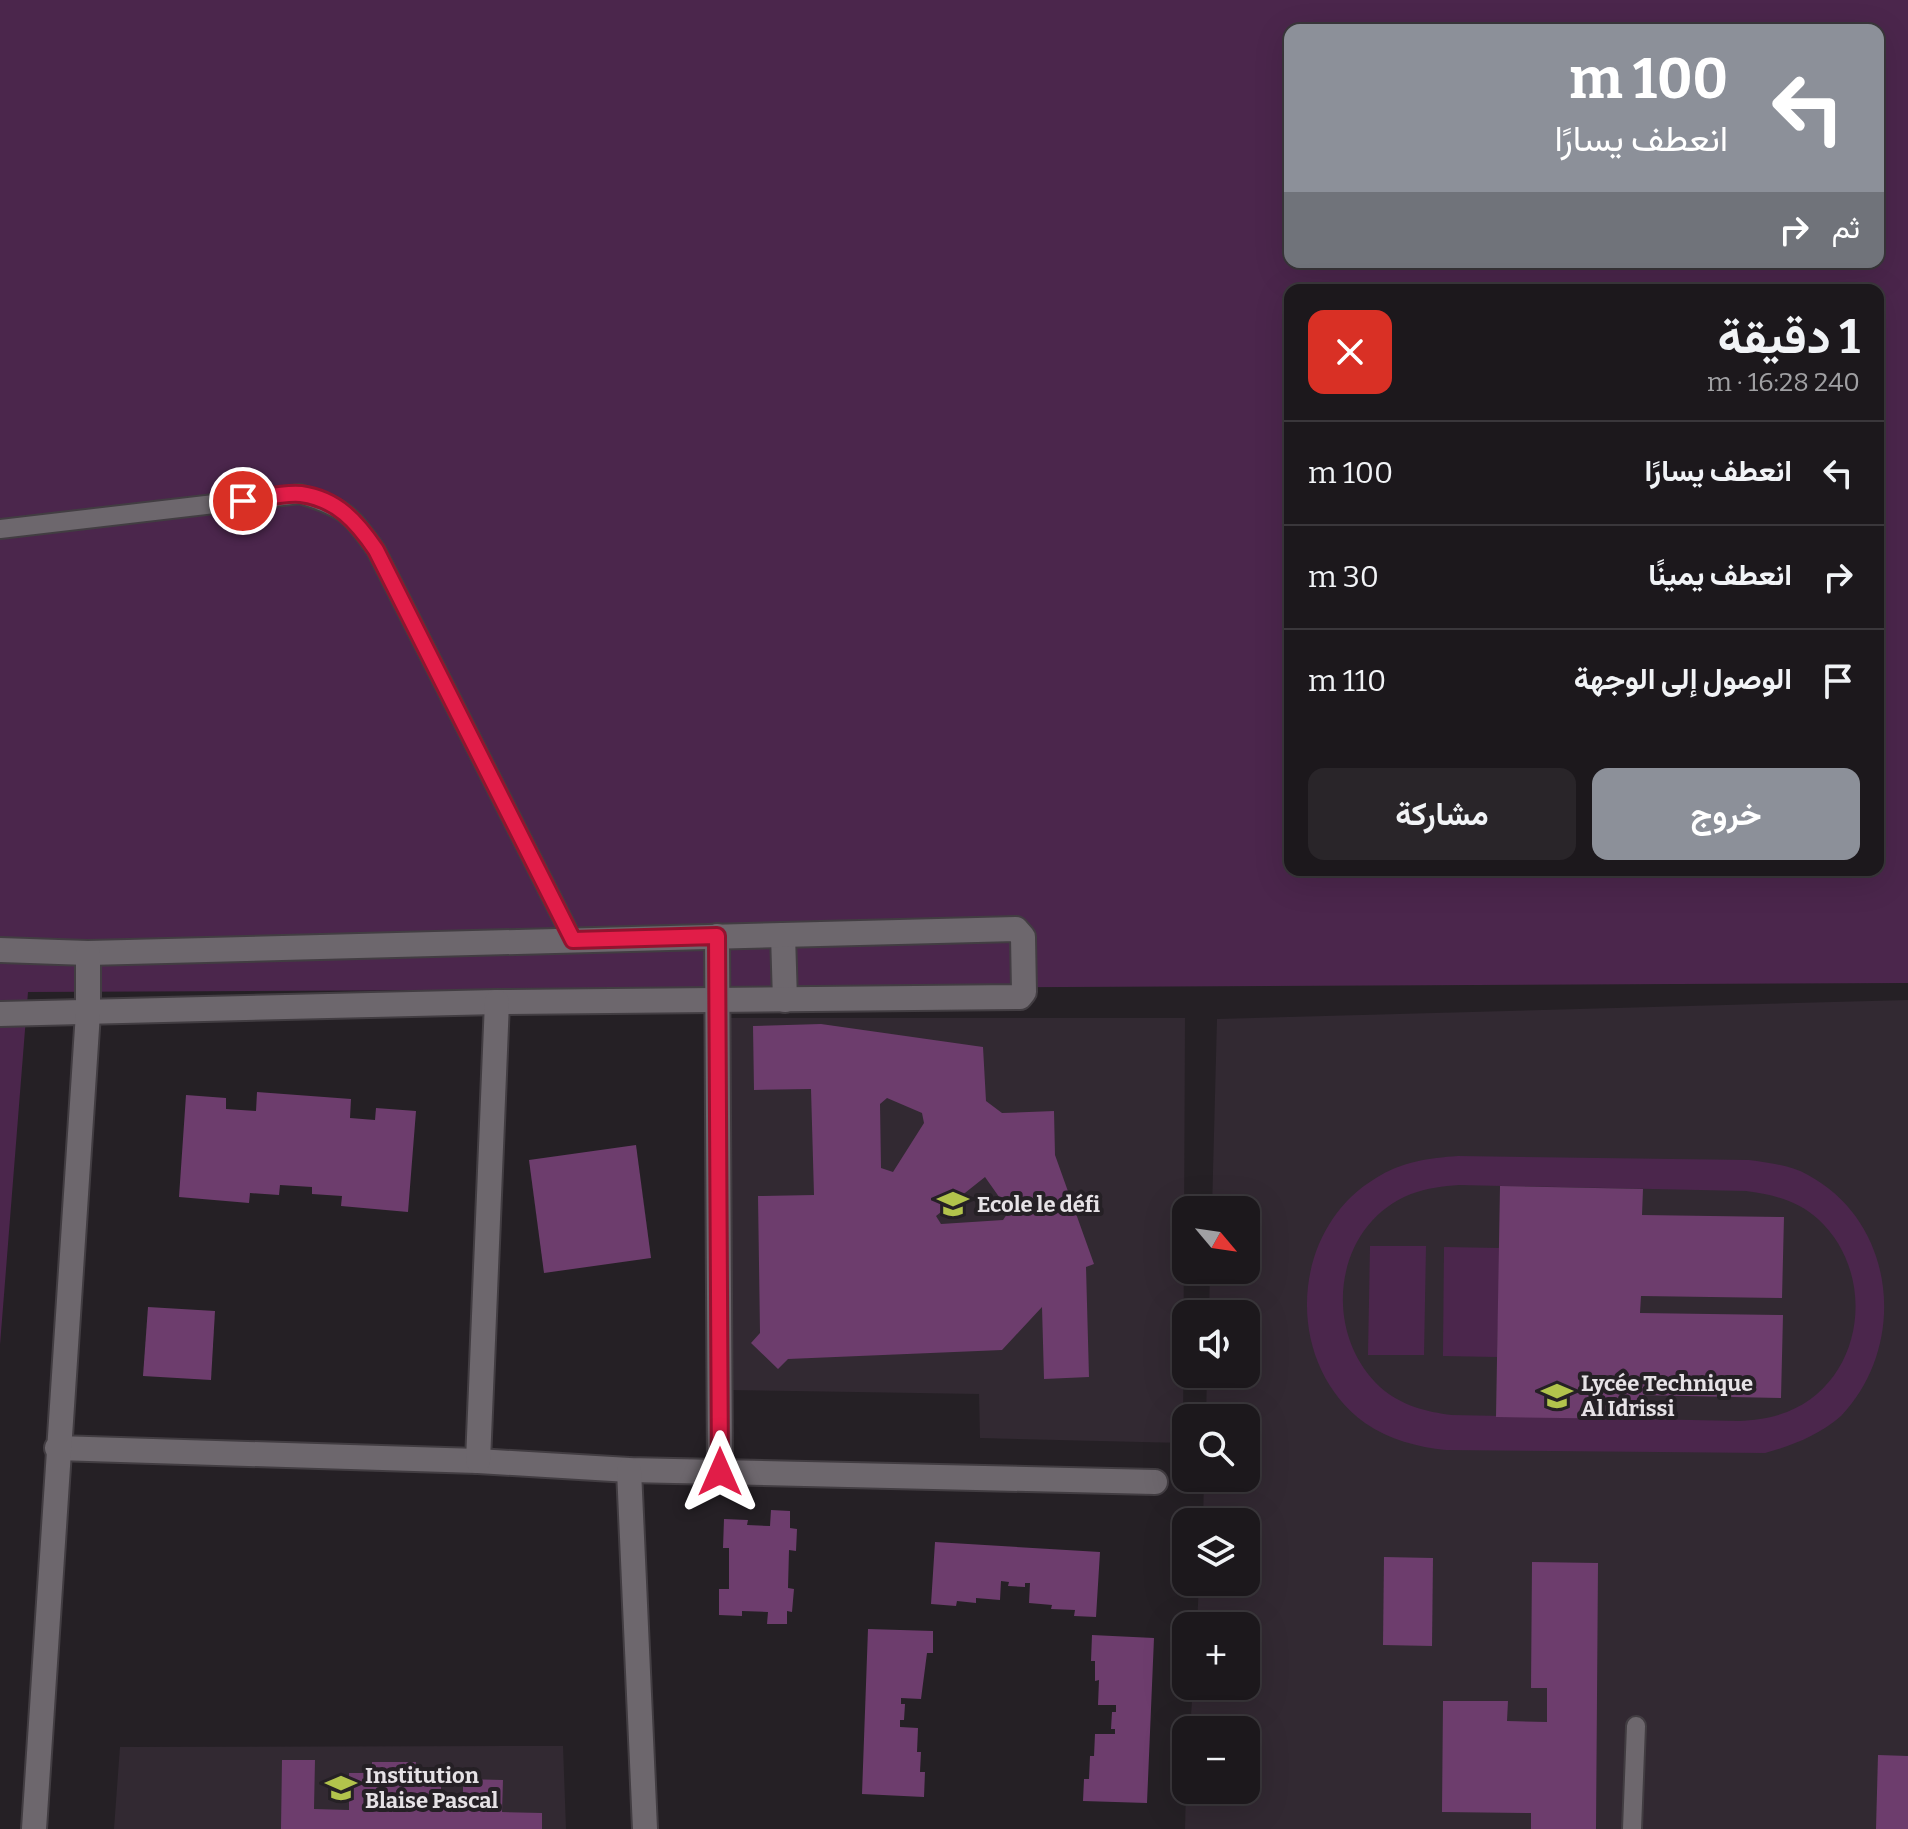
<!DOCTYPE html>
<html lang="ar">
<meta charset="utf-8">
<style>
:root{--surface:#1c181c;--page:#292529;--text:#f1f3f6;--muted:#a0a0a3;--line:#3a373b;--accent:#8c9099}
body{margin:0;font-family:Bitter,Vazirmatn,serif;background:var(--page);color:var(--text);direction:rtl;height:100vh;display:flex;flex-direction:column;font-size:30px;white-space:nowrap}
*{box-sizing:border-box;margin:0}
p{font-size:26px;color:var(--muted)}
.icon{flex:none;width:44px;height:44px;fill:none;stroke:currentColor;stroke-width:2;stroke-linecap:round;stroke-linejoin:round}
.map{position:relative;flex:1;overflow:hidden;direction:ltr}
.drawer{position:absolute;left:1284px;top:284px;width:600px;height:592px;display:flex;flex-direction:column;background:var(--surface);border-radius:16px;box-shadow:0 8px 32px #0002,0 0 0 2px var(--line);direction:rtl}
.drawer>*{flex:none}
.banner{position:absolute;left:1284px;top:24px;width:600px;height:244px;border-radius:16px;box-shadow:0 8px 32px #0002,0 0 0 2px var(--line);direction:rtl;background:#8c9099;color:#fff;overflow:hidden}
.needle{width:52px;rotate:119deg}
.tools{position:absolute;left:1172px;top:1196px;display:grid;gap:16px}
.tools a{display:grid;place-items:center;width:88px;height:88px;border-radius:16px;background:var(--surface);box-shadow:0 8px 32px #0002,0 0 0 2px var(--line);font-size:40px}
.pin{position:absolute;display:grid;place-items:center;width:68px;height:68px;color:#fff;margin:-34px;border:4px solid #fff;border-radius:50%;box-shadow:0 2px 8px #0007}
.me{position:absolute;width:88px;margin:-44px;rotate:0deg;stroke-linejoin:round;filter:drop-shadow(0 0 6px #0008)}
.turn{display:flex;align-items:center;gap:28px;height:168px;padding:0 24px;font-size:36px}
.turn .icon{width:104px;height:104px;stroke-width:2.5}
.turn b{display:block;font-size:56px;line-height:68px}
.then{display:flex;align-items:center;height:76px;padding:0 24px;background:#0003;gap:16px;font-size:30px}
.round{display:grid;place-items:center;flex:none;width:84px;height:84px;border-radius:16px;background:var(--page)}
.head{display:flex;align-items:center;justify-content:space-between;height:136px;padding:0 24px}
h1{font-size:48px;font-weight:700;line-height:60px}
.primary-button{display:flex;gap:16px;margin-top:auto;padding:16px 24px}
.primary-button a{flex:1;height:92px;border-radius:16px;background:var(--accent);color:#fff;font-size:32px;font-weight:700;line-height:92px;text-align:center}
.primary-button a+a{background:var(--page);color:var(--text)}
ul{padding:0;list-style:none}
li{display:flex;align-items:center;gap:24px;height:104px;padding:0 24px;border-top:2px solid var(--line)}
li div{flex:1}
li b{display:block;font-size:30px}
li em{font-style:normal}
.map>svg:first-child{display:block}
.built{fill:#322932}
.green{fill:#4b264c;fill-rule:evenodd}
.building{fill:#6d3d6d;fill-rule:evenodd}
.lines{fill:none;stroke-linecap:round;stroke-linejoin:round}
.service-casing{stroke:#423d42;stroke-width:22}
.minor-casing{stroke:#423d42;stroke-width:28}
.service{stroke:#6d676d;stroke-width:18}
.minor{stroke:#6d676d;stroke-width:24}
.route-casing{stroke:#92132f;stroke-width:20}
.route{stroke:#e11d48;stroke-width:14}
.labels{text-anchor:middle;stroke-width:8;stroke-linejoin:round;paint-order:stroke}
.poi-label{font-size:22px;font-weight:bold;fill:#e6e2e6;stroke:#252025;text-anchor:start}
</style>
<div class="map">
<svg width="1908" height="1829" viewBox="0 0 1908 1829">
<rect width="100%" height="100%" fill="#252025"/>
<g class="built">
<path d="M1908,1000V1829H1185L1186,1789L1246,1790V1730H1190L1193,1686H1246V1626H1197L1199,1582H1246V1522H1203L1204,1478H1246V1418H1206L1207,1374H1246V1314H1209L1210,1270H1246V1210H1212L1217,1019Z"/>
<path d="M717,1018H1185L1183,1443L980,1438L979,1394L726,1390Z"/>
<path d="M563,1746L566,1829H114L120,1747Z"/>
</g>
<g class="green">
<path d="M0,0H1908V983L28,992L0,1345ZM1290,30H1878V262H1290ZM1290,290H1878V870H1290Z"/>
<path d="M1458,1156L1749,1160C1769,1163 1790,1165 1808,1175C1897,1223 1908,1346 1841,1416C1819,1435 1794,1445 1765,1453L1446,1450C1417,1447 1390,1440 1365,1423C1283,1363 1289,1230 1376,1178C1401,1162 1429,1158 1458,1156ZM1459,1185L1746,1191C1772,1194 1798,1201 1818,1219C1878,1274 1865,1381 1787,1412C1771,1418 1756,1420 1739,1421L1452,1415C1426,1412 1400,1405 1380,1387C1321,1332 1333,1225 1411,1194C1427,1188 1443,1186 1459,1185Z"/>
<path d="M1370,1246H1426L1424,1355H1368Z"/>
<path d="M1444,1247L1500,1248L1497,1357L1443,1356Z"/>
</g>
<g class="building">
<path d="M821,1024L983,1047L986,1101L1002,1113L1054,1111L1055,1155L1094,1264L1086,1267L1089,1377L1044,1379L1042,1307L1002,1350L788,1359L778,1369L751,1343L760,1333L758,1196L814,1195L811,1089L754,1090L753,1026ZM887,1098L922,1113L924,1123L893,1172L881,1168L880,1104ZM985,1177L1009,1211L1003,1220L941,1224L936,1216Z"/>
<path d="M257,1092L351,1099L350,1118L375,1120L376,1108L416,1111L408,1212L341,1206L342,1196L312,1194V1187L280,1185L279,1195L250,1193L249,1203L179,1197L186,1095L226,1098V1109L256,1111Z"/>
<path d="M636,1145L651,1258L544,1273L529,1160Z"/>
<path d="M1500,1186L1643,1189L1642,1215L1784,1217L1782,1298L1641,1296L1640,1313L1783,1315L1781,1398L1639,1395L1638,1419L1496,1417Z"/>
<path d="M148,1307L215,1311L211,1380L143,1376Z"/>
<path d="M771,1510L790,1511V1528L797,1529L796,1551L789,1550L788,1588L794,1589L792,1612L787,1611V1624H767L768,1612L742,1611V1616L719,1615V1589H729V1548H723L724,1519L748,1520L747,1525L770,1526Z"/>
<path d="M935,1542L1100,1552L1096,1617L1074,1616L1075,1610L1051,1609L1052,1605L1029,1603L1030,1583H1025V1587L1008,1586L1009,1582L1001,1581L1000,1600L976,1598V1603L957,1601L956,1606L931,1604Z"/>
<path d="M1384,1557L1433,1558L1432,1646L1383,1645Z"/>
<path d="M1532,1562L1598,1563L1596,1829H1531V1813L1442,1812L1443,1701H1508L1507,1721L1547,1722V1688H1531Z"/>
<path d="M868,1629L933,1631V1653H927L921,1699L901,1698V1704H905L904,1720H900V1727L918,1728L917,1752H921L920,1772H925L924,1797L862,1794Z"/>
<path d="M1092,1635L1154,1638L1147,1803L1083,1801L1084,1779H1089L1090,1756H1094L1095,1734H1115V1729H1111L1112,1712H1116V1705H1098L1099,1680L1095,1681V1661H1091Z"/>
<path d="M1878,1755L1908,1756V1829H1876Z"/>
<path d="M282,1760H315L314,1809L349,1810V1773H372V1762H416L415,1772H441V1799H463V1779L503,1780L502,1812L542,1813V1829H281Z"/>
</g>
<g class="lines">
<defs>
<g id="service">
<path d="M0,529L300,494C344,508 349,512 376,550L573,940"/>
<path d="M1632,1829L1636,1726"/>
</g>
<g id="minor">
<path d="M783,935L785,1000"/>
<path d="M717,936L720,1472"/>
<path d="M0,950L88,953L1016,929L1023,937L1024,992L1020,997L497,1002L0,1014"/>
<path d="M57,1448L478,1461L629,1470L1155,1482"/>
<path d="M478,1461L497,1002"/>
<path d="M629,1470L645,1829"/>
<path d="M34,1829L88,1013V953"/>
</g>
</defs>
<use href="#service" class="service-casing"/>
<use href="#minor" class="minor-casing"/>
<use href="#service" class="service"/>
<use href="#minor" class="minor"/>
</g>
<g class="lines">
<defs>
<path id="route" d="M243,501C261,499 283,492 301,494C337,499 357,522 376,550L573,940L717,936L720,1472"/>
</defs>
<use href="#route" class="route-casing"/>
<use href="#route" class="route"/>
</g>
<defs>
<symbol id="school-bare" viewBox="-9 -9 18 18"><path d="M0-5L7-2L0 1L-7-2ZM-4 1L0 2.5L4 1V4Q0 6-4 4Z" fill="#b2c34c" stroke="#252025" stroke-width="2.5" paint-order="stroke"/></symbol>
<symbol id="university-bare" viewBox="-9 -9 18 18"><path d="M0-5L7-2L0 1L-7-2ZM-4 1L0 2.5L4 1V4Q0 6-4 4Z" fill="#b2c34c" stroke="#252025" stroke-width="2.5" paint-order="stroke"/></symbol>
</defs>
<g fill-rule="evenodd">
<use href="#school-bare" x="931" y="1182" width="44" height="44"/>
<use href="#university-bare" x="1535" y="1374" width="44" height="44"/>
<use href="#school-bare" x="319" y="1766" width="44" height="44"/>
</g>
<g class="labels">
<g class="poi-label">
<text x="977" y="1212">Ecole le défi</text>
<text x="1581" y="1391">Lycée Technique<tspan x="1581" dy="25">Al Idrissi</tspan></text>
<text x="365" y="1783">Institution<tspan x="365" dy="25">Blaise Pascal</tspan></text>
</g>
</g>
</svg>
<div class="tools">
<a><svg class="needle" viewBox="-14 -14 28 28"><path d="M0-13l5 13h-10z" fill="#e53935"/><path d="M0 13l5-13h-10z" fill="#a0a0a3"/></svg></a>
<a><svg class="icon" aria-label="sound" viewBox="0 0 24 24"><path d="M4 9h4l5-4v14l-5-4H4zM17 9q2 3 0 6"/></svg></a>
<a><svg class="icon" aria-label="search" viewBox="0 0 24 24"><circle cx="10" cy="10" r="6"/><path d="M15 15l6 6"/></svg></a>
<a><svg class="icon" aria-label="layers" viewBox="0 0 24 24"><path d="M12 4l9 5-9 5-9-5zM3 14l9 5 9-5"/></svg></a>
<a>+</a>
<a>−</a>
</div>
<div class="pin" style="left:243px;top:501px;background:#d93025"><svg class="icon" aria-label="arrive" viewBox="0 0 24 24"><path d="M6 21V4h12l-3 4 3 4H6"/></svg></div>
<svg class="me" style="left:720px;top:1472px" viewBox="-20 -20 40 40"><path d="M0-17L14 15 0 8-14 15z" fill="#e11d48" stroke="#fff" stroke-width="4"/></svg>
<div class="banner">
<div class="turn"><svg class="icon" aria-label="left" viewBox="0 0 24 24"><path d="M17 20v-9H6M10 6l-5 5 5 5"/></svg><div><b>100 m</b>انعطف يسارًا</div></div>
<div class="then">ثم<svg class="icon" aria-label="right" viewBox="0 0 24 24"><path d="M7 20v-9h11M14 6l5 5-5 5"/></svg></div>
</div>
<section class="drawer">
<div class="head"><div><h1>1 دقيقة</h1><p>240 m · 16:28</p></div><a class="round" style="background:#d93025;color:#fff"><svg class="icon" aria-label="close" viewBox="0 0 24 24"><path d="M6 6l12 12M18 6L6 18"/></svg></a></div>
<ul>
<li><svg class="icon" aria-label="left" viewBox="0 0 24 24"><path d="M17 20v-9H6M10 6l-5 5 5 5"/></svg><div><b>انعطف يسارًا</b></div><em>100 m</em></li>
<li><svg class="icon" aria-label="right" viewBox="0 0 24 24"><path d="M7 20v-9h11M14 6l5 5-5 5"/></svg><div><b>انعطف يمينًا</b></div><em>30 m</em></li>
<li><svg class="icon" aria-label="arrive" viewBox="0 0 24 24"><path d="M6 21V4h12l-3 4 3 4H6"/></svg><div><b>الوصول إلى الوجهة</b></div><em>110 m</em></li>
</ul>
<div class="primary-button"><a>خروج</a><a>مشاركة</a></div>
</section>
</div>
